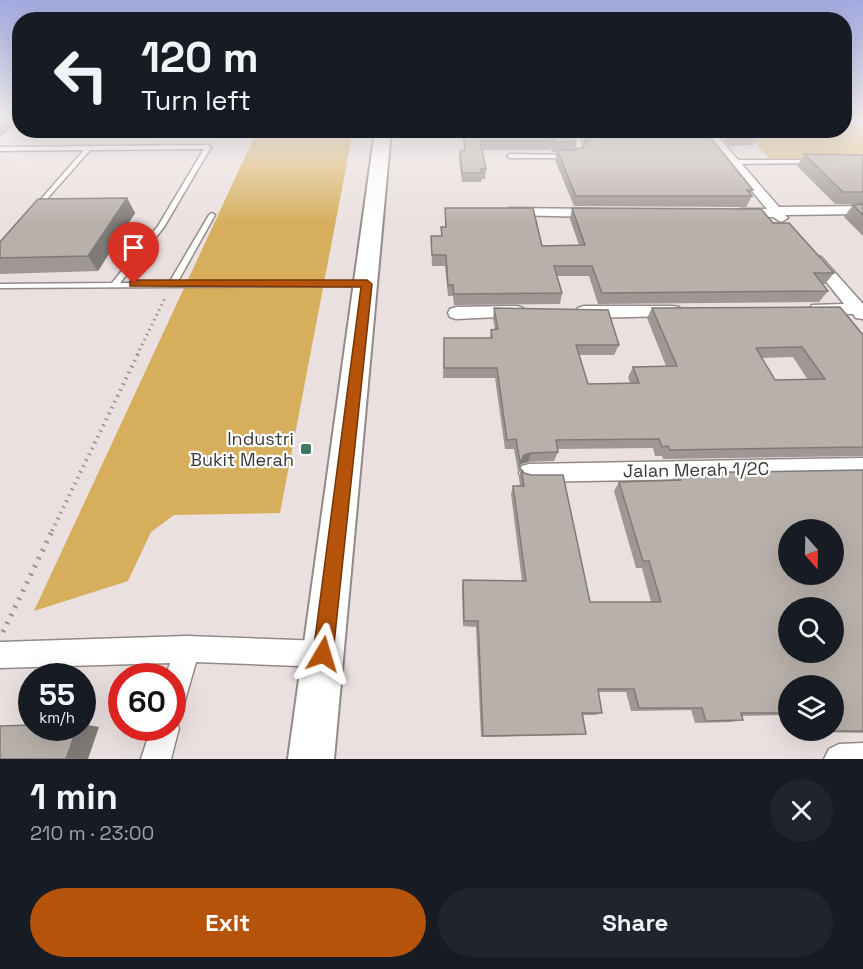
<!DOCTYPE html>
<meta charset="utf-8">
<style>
:root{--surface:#171b24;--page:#20242c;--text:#f1f3f6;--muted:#9ea1a6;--accent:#b45309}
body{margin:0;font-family:"Space Grotesk",sans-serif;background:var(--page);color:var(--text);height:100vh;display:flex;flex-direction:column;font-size:22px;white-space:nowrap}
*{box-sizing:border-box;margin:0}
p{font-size:20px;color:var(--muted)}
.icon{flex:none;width:33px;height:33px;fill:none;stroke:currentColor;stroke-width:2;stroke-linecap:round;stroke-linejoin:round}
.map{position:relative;height:759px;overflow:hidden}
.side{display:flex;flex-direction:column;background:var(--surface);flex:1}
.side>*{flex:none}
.hud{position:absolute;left:12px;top:12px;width:840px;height:126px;border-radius:24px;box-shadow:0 6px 24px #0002;background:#171b24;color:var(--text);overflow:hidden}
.needle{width:39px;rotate:160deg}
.tools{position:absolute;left:778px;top:519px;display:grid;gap:12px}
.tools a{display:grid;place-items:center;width:66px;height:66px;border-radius:50%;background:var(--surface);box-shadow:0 6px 24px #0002;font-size:30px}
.speed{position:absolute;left:18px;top:663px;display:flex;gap:12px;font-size:30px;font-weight:700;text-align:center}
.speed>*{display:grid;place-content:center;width:78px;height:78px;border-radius:50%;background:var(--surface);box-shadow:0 6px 24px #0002;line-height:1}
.speed small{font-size:15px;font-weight:400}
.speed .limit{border:9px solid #d22;background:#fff;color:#111}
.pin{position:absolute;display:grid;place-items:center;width:51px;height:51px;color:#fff;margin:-62px -26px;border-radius:50% 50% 50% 0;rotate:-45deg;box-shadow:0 0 6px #0007}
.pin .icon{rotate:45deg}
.me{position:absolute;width:66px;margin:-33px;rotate:7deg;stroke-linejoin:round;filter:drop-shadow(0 0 4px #0008)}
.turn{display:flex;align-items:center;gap:21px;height:126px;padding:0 30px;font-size:27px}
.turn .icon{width:78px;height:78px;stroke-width:2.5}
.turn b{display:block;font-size:42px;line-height:51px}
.round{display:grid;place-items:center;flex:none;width:63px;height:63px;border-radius:32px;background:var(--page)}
.head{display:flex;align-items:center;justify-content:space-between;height:102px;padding:0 30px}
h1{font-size:36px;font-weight:600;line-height:45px}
.cta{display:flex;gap:12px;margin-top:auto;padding:12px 30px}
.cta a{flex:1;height:69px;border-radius:36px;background:var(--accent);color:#fff;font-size:24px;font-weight:600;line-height:69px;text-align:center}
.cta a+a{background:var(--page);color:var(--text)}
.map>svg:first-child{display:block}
.green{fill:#dbb975}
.forest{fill:#d6ae5c}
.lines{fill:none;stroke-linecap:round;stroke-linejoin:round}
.service-casing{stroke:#938a88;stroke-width:3}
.minor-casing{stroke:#938a88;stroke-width:3}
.primary-casing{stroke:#938a88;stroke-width:4}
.path-far2{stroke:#97908f;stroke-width:3;stroke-dasharray:1.5 4;stroke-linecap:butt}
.path-far1{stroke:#97908f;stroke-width:4;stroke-dasharray:1.5 5;stroke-linecap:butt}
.path{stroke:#97908f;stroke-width:5;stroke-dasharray:2 7;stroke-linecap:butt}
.service{fill:#fff;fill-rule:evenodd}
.minor{fill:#fff;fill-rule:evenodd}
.primary{fill:#fff;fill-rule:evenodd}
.wall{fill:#9e9793;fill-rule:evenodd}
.shaded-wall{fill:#817b78}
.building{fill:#b8b0ab;stroke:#817b78;stroke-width:1.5;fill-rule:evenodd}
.route{fill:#b45309;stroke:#753606;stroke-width:1.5}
.poi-dot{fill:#3c7965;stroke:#fff;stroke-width:2}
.labels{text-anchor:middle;stroke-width:4.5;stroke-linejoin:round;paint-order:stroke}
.poi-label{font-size:18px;fill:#3c3838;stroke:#fff;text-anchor:end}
.street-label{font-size:18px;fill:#3c3838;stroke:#fff}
</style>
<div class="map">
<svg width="863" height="759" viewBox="0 0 863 759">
<rect width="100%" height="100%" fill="#eae0df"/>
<path class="green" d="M845,119H852L863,127V158H769L744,131L844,130Z"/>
<path class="forest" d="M257,131H353L280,513L174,515L151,532L128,581L34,611Z"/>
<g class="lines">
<defs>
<g id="service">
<path d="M572,130H577L583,148L580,155L573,158H510L507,156L510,154L570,155L576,153L577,148Z"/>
<path d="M208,145L211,147L164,227L120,283H169L209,215L212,213L215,215L177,283L364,282L368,284L367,286L0,288V284L112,283L158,226L204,149L90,150L39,208L37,209L34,207L35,206L84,150L0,151V147Z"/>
<path d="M811,160L813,161V163L732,164L729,162L732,160Z"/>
</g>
<g id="minor">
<path d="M701,130H712L779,207L863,206V214L785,215L788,218L781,222L773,217L735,216L734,213L740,209H767Z"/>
<path d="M509,208L596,209L602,213L596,217L504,215L503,212Z"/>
<path d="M816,256L821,257L863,304V319L856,318L853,314L812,313L810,309L812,305L844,304L809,260Z"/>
<path d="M517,306L523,308L525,312L523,316L456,319L450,317L448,313L450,309L456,307Z"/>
<path d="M584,306H673L679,307L681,311L679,315L673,316L584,318L578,316L576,312L578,308Z"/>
<path d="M863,458V476L529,482L522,480L519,473L522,466L529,464Z"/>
<path d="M187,636L323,641L332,645L336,654L332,663L323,667L196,662L182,711L172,715V676H166L170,663L0,668V642Z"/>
<path d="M172,717L179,728L171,759H141L151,728H172Z"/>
<path d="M863,743V759H824L829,749L839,744Z"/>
</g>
<path id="primary" d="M375,130H391L334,759H288Z"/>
</defs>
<use href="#service" class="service-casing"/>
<use href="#minor" class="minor-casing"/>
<use href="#primary" class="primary-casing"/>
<path class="path-far2" d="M137,355L166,296"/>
<path class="path-far1" d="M52,531L138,354"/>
<path class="path" d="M3,632L53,529"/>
<use href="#service" class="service"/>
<use href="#minor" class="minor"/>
<use href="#primary" class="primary"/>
</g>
<g class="wall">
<path d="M462,130H548V132L549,130L576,141L574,150L583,147L584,145L583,140L585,130H707L704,138H599L753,190L750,195L752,196L746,207L574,206L555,160L557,152H552L550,147L549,150H482L486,169L485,179H482L481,182H462L459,160L460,151L464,150Z"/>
<path d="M715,130H760L761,131L753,145L729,146Z"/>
<path d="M804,154L863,155V236L844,217L853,205L862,204H835L797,166Z"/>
<path d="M127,198L135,213L98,271L0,274V242Z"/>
<path d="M445,208L542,246L579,245L570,219L572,208L773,223L834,273L825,284H822L828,291L819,302L598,304L589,276H557L562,293L560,304L454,305L453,296H448L445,266H432L431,236H441V227H445Z"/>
<path d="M494,308L619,345L614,355H579L588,384L630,383L628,377L633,367L666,366L647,318L652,308L863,335V456L663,459L662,456H655L653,448L557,449L558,452L554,461L528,462L521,464L518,471L514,449H505L495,378H443L444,338H490L491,330H495L493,319ZM793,357L808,380H775L762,358Z"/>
<path d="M521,469L590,602H651L642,568H636L614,491L619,482L672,480L678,473L863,470V733L817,732V730H834V686H789V715L741,716L743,720L731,722L695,723L691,710L631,711L626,692H598L602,713L595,715H583L586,734L580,735L481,737L476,627L463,626L462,587L463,580L522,581L511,494L513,486H520L519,478Z"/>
</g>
<g class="shaded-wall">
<path d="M0,118H20V120L0,137Z"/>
<path d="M597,130H599L597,138L592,134Z"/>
<path d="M127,198L135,213L98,271L88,256Z"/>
<path d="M531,453L528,462L521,464L518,471L520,462L524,455Z"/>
<path d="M82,724L99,727L88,759H66L77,728H82Z"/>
</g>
<g class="building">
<path d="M463,130H548L551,141H480L486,169H481L482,173H462L460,151L465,150Z"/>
<path d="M549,130H575L576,141L554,143Z"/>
<path d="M585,130H597L592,134L600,138H711L753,190H747L752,196H576L557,150H575L583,147L588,139Z"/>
<path d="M735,130H760L761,131H735Z"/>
<path d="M804,154L863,155V192H843Z"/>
<path d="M127,198L88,256L0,258V242L38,199Z"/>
<path d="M863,204V215L853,205Z"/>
<path d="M445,208H533L542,246L585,245L572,208L761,209L773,223H789L834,273H814L828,291L602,293L592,266H554L562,293L454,294L453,285H448L446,255H432L431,236H442L441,227H446Z"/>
<path d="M840,307L863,335V447L670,450L668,446L662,447L659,439L556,440L558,452L531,453L524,455L520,462L516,439L507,440L497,368H444V338H492L491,330L498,329L494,308L608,310L619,345H576L588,384L639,383L633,367L677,366L652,308ZM802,347L825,379L775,380L756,348Z"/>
<path d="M521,469L524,473L531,475H563L590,602H661L649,561H643L619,482L681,480L678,473L863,470V731H834V686H789V713H741L743,720L706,721L702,708H639L634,689H598L602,713H582L586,734L483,736L478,621H464L463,580L526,581L513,486H524ZM789,530H834V574H789ZM789,608H834V652H789Z"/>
<path d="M32,725V728H77L66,759H0V726Z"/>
</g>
<linearGradient id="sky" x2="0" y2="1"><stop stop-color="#a1a8df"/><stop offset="0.53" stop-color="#f6f1f1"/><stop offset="1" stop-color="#f6f1f1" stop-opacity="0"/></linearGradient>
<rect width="863" height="224" fill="url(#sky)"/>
<path class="route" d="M134,280H367L372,284L333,654L330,661L323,664L316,661L313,654L361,287L130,286V281Z"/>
<rect class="poi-dot" x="300" y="443" width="12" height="12" rx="3"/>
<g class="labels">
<g class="poi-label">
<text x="294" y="445">Industri<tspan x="294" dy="21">Bukit Merah</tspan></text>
</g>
<g class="street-label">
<text transform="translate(696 470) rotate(-1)" y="6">Jalan Merah 1/2C</text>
</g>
</g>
</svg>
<div class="tools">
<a><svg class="needle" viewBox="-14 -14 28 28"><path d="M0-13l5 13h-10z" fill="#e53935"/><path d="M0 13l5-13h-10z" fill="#9ea1a6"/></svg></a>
<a><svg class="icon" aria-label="search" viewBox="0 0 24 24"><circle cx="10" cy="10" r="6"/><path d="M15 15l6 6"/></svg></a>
<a><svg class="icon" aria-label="layers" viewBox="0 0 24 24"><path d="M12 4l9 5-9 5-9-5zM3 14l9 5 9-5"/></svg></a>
</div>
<div class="speed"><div>55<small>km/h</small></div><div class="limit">60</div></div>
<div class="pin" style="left:134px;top:284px;background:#d93025"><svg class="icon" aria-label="arrive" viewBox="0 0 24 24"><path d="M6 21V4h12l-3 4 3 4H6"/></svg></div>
<svg class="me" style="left:323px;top:654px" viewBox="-20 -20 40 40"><path d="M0-17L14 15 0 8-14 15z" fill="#b45309" stroke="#fff" stroke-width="4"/></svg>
<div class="hud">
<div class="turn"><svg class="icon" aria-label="left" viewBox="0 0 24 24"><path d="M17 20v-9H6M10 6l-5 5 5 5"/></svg><div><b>120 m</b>Turn left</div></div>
</div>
</div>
<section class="side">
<div class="head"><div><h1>1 min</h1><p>210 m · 23:00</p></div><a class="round"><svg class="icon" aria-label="close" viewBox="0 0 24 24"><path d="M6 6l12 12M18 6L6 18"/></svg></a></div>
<div class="cta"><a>Exit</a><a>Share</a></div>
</section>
